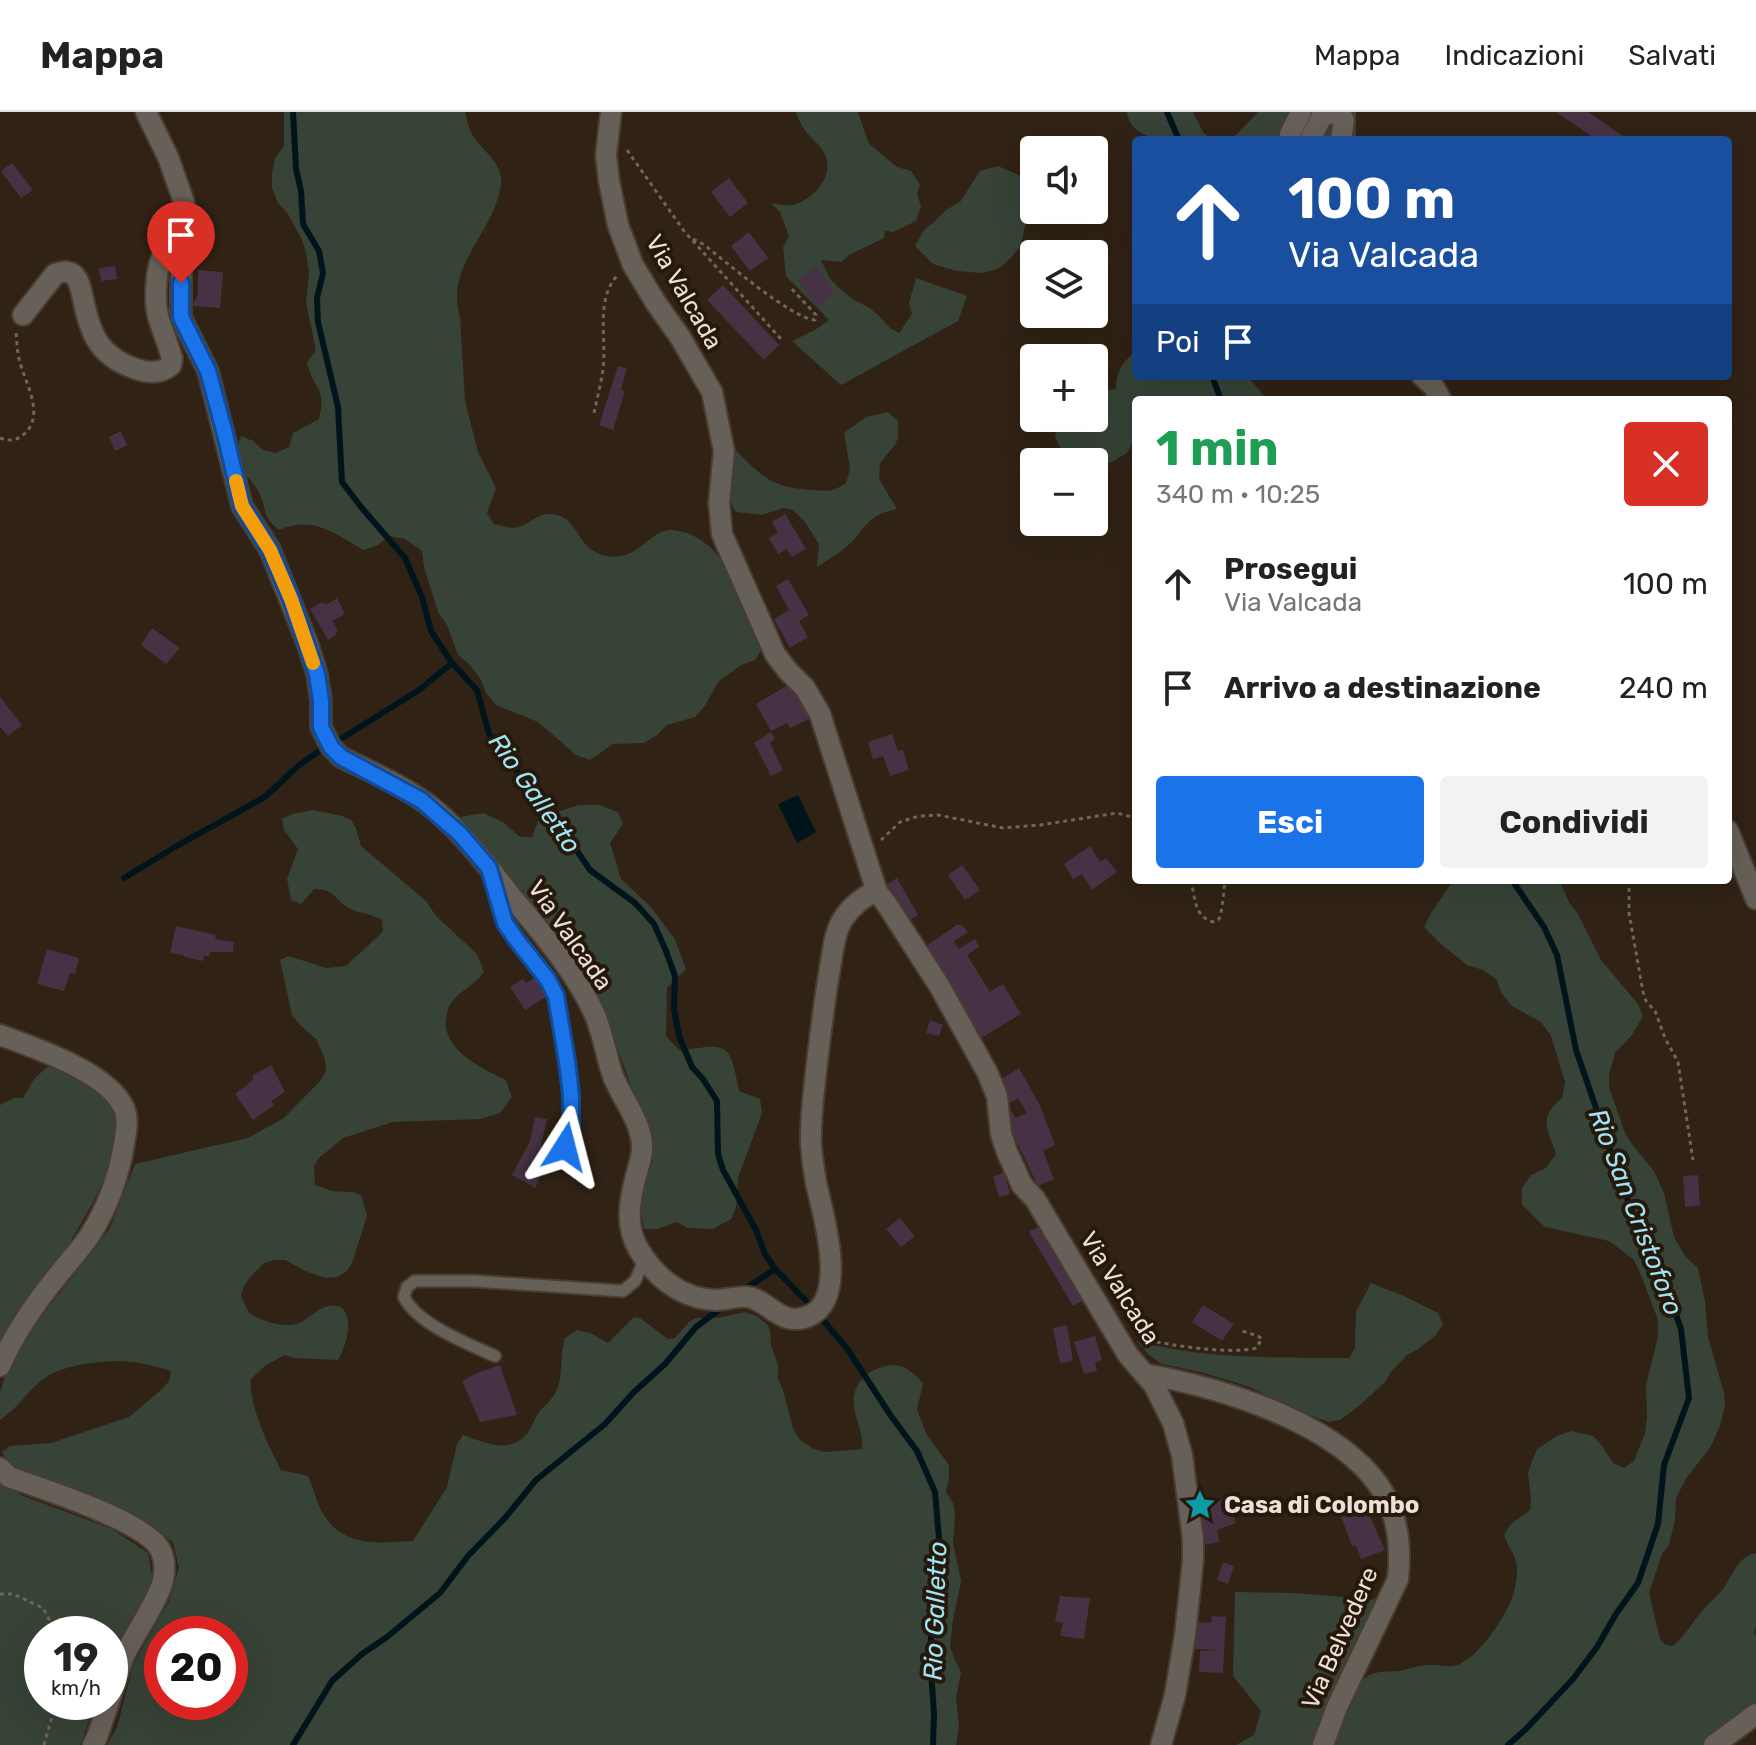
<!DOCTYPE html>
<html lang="it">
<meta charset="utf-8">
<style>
:root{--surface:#fff;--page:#f2f2f2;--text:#222;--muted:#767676;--line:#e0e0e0;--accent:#1a73e8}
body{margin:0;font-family:Rubik,sans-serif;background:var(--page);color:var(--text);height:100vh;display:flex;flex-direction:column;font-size:30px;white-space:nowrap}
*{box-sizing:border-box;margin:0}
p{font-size:26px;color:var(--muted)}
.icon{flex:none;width:44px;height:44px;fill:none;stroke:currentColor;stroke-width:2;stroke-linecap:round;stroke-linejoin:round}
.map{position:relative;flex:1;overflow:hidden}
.sheet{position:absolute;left:1132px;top:284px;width:600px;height:488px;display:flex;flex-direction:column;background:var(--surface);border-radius:8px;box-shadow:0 8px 32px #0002}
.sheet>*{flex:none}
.banner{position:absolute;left:1132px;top:24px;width:600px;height:244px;border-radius:8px;box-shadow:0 8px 32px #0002;background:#1a4fa0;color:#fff;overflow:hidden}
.controls{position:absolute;left:1020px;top:24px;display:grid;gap:16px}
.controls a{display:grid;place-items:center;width:88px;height:88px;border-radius:8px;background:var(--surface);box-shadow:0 8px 32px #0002;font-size:40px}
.speed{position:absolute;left:24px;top:1504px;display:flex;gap:16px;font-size:40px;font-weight:700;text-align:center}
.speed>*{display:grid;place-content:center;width:104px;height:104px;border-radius:50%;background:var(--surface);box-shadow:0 8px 32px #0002;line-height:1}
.speed small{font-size:20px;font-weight:400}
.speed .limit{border:12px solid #d22;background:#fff;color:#111}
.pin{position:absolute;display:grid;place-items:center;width:68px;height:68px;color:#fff;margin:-82px -34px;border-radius:50% 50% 50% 0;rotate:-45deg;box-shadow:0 0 8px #0007}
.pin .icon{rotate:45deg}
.me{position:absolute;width:88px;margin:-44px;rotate:9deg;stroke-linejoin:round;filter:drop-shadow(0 0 6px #0008)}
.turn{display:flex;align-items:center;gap:28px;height:168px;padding:0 24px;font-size:36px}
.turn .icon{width:104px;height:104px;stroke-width:2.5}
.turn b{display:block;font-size:56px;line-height:68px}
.then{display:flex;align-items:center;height:76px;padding:0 24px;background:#0003;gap:16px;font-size:30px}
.round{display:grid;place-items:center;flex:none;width:84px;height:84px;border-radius:8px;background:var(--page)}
.overview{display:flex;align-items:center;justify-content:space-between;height:136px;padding:0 24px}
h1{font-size:48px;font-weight:700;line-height:60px;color:#1e9e55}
.action{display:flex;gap:16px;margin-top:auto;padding:16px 24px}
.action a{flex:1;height:92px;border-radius:8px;background:var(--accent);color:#fff;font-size:32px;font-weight:700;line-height:92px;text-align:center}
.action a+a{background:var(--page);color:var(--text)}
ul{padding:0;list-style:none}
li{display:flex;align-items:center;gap:24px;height:104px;padding:0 24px}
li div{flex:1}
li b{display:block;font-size:30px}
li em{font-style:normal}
header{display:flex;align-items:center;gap:48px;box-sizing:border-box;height:112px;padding:0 40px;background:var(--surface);border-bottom:2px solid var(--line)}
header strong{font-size:38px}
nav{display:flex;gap:44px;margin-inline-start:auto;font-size:28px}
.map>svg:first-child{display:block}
.green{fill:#374336;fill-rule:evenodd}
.water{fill:#00151b}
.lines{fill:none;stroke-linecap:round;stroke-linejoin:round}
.stream{stroke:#00151b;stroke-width:6}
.building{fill:#463244}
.service-casing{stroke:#4a3d30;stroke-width:15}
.minor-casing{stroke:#4a3d30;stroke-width:24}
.path{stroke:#716459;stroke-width:3;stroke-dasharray:4 4;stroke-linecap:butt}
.service{stroke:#666058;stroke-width:11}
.minor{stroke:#666058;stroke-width:20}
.route-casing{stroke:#114b97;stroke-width:20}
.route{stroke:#1a73e8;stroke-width:14}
.slow{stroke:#f59e0b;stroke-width:14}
.labels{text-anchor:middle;stroke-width:8;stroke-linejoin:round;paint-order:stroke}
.street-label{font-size:24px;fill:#ebe1d9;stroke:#26190c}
.poi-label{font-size:24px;font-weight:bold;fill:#ebe1d9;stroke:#26190c;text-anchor:start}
.water-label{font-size:26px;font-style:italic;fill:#9fe3f5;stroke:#26190c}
</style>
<header>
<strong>Mappa</strong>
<nav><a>Mappa</a><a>Indicazioni</a><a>Salvati</a></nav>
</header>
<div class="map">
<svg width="1756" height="1633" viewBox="0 0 1756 1633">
<rect width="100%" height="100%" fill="#302215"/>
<g class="green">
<path d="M284,0H465C467,7 468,17 473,24C482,38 498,47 501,65C502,73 499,82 497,89C483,130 446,160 460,205L465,289L478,340L496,376L487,401L494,412C502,414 510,417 518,415C532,412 538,398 557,403C581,410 576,438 607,444C639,450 649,417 672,418C689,419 704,428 715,440C726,452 764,522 761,537C760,541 757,545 755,548L741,553L718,570L705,594L695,605L667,613L657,623L644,631L613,632L590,648L576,643L538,610L496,593L486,581L480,566L470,553L458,543L447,513L438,500L424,455L422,439L405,427L390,424L378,433L364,438C334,422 314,403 279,418C259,401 269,398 258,379C253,369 243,361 236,354V338L241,324L253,329L263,338L276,341L289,335L293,321L319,307C327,273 313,279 307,250L316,238L306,191L309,161L307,145L303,130L288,102L278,91L272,76V61L275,46L284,34Z"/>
<path d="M796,0H858L869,32L897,55L911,59L920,73L917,82L921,94L916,109L893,120L885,119L884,126L849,143L841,150L821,148L830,167L838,175L854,188L868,195L878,203L890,216L899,221L912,202L909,191L916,166L967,184L958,209L841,273L792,229L815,218L829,208L786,164L783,135L789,125L780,100L771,91C779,92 788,95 796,92C813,86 831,67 827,48C825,36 811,27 804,17C801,12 798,6 796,0Z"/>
<path d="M1127,0H1193L1203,20L1212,28C1187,28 1131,35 1127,0Z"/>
<path d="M1258,0H1356V28H1226L1236,23Z"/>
<path d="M998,54L1034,70L1021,133L1011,146L998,157L981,161L957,159L933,152L915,134L924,118L935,109L946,98L960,90L980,59Z"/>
<path d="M1136,240V264H1247L1268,288H1136V323L1127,341L1112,350H1094L1079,343L1063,342L1055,324L1058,306H1094V280L1116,277C1117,260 1121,250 1136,240Z"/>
<path d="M888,300L898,309V326L895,333L880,351L879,367L897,397C863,404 868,417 845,436C836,443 826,449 817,455L819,432L805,410L793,398L783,396L762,403L736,400C723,382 731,355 732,334C762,365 771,376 815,378C830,379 833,380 846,371L850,357L844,321L866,305Z"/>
<path d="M579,693H599L618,700L623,712L610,731L621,767L650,794L675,827L686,857L667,876L666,924L680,939C728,931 730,930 739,979L760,987L762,1001L738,1066L736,1096L731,1107L713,1117L688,1116L677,1110L657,1117H644L640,1092L653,1048L650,1025L597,881L565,831L516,774L454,706L484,701L504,711L520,725H532L540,705Z"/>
<path d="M313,698L342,704L351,708L356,716L361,734L426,789L436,804L477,842L484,860C476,873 460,878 452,890C447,896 447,902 446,909C443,938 484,958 506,968L512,985L500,1001L480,1007L393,1010L343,1026L319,1046L314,1054L315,1073L332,1079L352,1080L361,1083L367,1104L352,1151L346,1160L337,1165L326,1166L305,1159L285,1148H274L264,1151L250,1165L244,1174L241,1183C243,1188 246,1196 249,1200C258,1209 285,1216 297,1212C309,1208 316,1196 329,1194C359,1189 347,1235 338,1248L294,1246L285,1243L266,1253L251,1267C248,1292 269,1335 281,1358L308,1364C313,1375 316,1389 322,1400C343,1436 377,1431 413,1429L447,1375L457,1332L463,1323C485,1330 508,1343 527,1322C532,1315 534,1307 539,1300C546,1292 555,1285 558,1275C563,1259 560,1243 565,1226L577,1218L590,1221L608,1231L634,1205L640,1206L668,1227L675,1226L690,1209L697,1206H717L745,1200L757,1204L768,1213L770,1219L771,1233L778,1253V1266L783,1278L793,1316L800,1328L812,1336L825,1340L862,1337C863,1318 856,1311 854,1294C851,1273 867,1258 886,1254C903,1250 912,1260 923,1271L917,1298L927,1323L949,1353V1367L946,1380L953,1391L955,1405L953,1431L961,1469L953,1508L950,1534L954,1546L961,1560L956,1586L959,1614L956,1633H107L117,1615L133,1553L169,1489L179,1456L173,1430L137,1406L80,1379L12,1358L2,1340L10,1334L51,1331L129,1305L162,1277L169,1269L171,1259C161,1256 151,1253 140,1251C114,1246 62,1251 42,1268C27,1280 17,1297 0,1308V1280L9,1253L41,1205L110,1116L135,1052L248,1026L284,1006L321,968L326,959L325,947L316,927L299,912L292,903L280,848L289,844L326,856L346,854C358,842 371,832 383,819L382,808C371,801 359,802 349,796C334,788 336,777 314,777L301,792L291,788L287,767L298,737L284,718L282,707L292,702ZM162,1522H230V1590H162Z"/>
<path d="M1451,768H1559L1570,792L1578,802L1601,848L1638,892L1643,904L1632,923L1615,941L1609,963V975L1625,1021L1631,1031L1654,1059L1664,1081L1674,1125L1685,1144L1698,1156L1705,1190L1708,1225L1724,1281L1725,1293L1720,1314L1710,1336L1687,1365L1676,1386L1675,1408L1669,1433L1662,1442L1649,1481L1660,1527L1666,1533L1673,1534C1685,1524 1692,1511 1701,1500C1708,1492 1717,1485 1723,1477C1733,1463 1737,1445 1756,1441V1514L1754,1521L1756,1524V1592L1732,1608L1703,1633H1332C1335,1617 1351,1578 1364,1567C1374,1558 1386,1560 1399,1559C1409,1557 1418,1553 1429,1553C1437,1552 1445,1555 1453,1554C1476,1551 1509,1501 1514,1480C1516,1473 1517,1463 1517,1456C1516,1442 1508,1436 1504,1422L1511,1412L1530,1398L1531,1386L1528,1361L1532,1349L1537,1337L1557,1324L1571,1319L1593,1324L1600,1331L1613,1351L1624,1356L1634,1349L1645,1321L1647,1305L1646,1273L1658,1224V1208L1641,1163L1634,1148L1609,1129L1545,1115L1522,1093V1076L1531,1063L1546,1056L1556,1042C1547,1016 1538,1006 1562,986L1565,970L1551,924L1541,910L1512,894L1502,882L1496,867L1483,858L1467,853L1441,832L1424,815L1431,801L1450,773Z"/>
<path d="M47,955H58L108,983C111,991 118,1003 118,1012C117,1076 43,1168 7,1221L0,1234V993L14,986H23L34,967Z"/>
<path d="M1371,1171L1404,1184L1438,1201L1443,1212L1436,1223L1417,1238L1407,1243L1391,1260L1385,1270L1359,1294L1340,1308L1329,1310L1296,1298L1250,1275L1201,1260L1161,1252L1149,1243L1137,1229C1205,1248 1279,1245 1349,1246L1355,1236L1356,1200Z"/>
<path d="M0,1370L21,1383L112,1417L148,1441L153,1468L135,1509L113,1543L110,1552V1522H42V1590H96L80,1633H0Z"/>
<path d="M1235,1480L1294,1481L1380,1488L1317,1633H1236L1254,1623L1261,1599L1233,1564Z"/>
</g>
<path class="water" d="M798,683L816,720L797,731L778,692Z"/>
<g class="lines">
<g class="stream">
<path d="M293,0L296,57L301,79L303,112L319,139L323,161L317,186L318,210L338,295L342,370L361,395L405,446L422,485L431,519L452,551L477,578L489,622L510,651L548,696L590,758L635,791L654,812L666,839L675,864L674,897L679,924L692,955L703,967L717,989L718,1042L723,1058L756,1118L765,1142L775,1157L812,1195"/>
<path d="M1167,0L1179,28"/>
<path d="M1212,264L1221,288"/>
<path d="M336,630L419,578L452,551"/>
<path d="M124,766L175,735L265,685L298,654L322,637"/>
<path d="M742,1179L775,1157"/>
<path d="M823,1208L848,1238L891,1304L917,1339L935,1380L941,1449L933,1488L930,1544L934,1602L933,1633"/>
<path d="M293,1633L332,1569L362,1542L387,1525L440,1481L468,1444L505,1406L536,1368L605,1312L634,1280L665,1252L696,1215L724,1194"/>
<path d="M1508,1633L1526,1617L1573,1567L1597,1535L1616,1502L1638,1471L1658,1412L1664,1353L1689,1286L1681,1217L1659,1153L1645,1121L1631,1098L1585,964L1576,938L1557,843L1544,815L1512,768"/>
</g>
</g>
<g class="building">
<path d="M1556,0H1588L1623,24L1621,28H1597Z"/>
<path d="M12,51L33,78L21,86L1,59Z"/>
<path d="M729,66L748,91L730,105L711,80Z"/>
<path d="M749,120L768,146L750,159L731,134Z"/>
<path d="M115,154L117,167L101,169L99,156Z"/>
<path d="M816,155L835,180L817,194L798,168Z"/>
<path d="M198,158L223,160L220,196L192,194L198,183Z"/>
<path d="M723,173L779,233L764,248L707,188Z"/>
<path d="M618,254L627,256L621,278L625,279L613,318L599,313Z"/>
<path d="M121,319L127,333L115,339L109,325Z"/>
<path d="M785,402L806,437L792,445L787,437L778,442L769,426L778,421L772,410Z"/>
<path d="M788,467L809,503L799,509L808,525L790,536L774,507L789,498L776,474Z"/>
<path d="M337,486L345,502L332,509L338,519L335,521L336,523L328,528L310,497L322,490L326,493Z"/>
<path d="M152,516L180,536L166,552L141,533Z"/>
<path d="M793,570L812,606L790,616L787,611L771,619L756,592Z"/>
<path d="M0,585L22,613L8,624L0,615Z"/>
<path d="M771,620L775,626L770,631L783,658L771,664L754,631Z"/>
<path d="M892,622L898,639L903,638L909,658L890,664L883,644L873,647L868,630Z"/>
<path d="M1090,734L1100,750L1106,746L1117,760L1092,778L1082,762L1073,767L1064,752Z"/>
<path d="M962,753L980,778L965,788L948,763Z"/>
<path d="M897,766L918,803L907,810L886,773Z"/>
<path d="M957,813H962L968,820L953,830L959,837L975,827L979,835L967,843L990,880L1003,872L1021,902L983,925L977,926L920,838Z"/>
<path d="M176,814L216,823L215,827L234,830L233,840H210L209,844H204L203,849L185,845L183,843L170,841Z"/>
<path d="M47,837L79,846L75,862L70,861L64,879L37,872Z"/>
<path d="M537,864L549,883L525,898L510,875L523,867L526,871Z"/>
<path d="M930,908L943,913L939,924L926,921Z"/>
<path d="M271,953L285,980L271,989L274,993L253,1008L235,982L253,968V963Z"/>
<path d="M1019,956L1040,994L1055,1033L1043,1039L1054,1067L1038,1074L1007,1010V994L1016,1006L1027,1001L1018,986L1008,992L995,971Z"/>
<path d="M535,1005L547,1007L541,1034L552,1041L535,1076L512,1063L530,1029Z"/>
<path d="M1004,1060L1010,1082L999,1085L993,1065Z"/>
<path d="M1698,1063L1700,1093L1685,1095L1683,1064Z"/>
<path d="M900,1106L915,1124L901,1135L886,1117Z"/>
<path d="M1041,1113L1086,1187L1073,1194L1029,1120Z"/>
<path d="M1203,1193L1234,1212L1222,1229L1192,1210Z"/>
<path d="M1067,1213L1073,1249L1060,1251L1053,1216Z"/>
<path d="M1095,1224L1102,1248L1095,1251L1097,1259L1084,1262L1074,1230Z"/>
<path d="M500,1253L517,1303L480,1310L462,1269L477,1261Z"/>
<path d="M1228,1385L1236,1411L1217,1418L1219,1430L1199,1434L1191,1396Z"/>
<path d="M1368,1390L1370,1394L1366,1396L1385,1438L1361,1447L1356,1433L1352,1434L1339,1399Z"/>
<path d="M1223,1450L1234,1454L1228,1472L1217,1468Z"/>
<path d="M1060,1484L1090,1486L1084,1527L1060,1524L1063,1511L1055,1509Z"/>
<path d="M1212,1504L1226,1505L1223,1561L1199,1560L1200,1539L1220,1538L1195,1537L1196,1510L1211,1511Z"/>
</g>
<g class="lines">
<defs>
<g id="service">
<path d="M492,768L505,811L548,868L556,884L567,949L571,984V1016L565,1035"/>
<path d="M495,1244C468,1232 417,1212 404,1185L407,1175L415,1169H474L623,1179L635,1169L645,1147"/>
</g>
<g id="minor">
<path d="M146,0L168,45L184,90L181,171V205L208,259L242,394L270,438L308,533L317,562L321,589V615L331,635L341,645C373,661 408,676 435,698C464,723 488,754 511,784C541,820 576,860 595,903C603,922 606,944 613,964C621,984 635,1001 640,1021C645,1037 640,1049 636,1064C629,1090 625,1115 639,1138C656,1166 682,1187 716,1188C726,1188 737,1184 747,1185C768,1187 782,1218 811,1203C848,1184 823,1101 816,1071C814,1059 812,1045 811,1033C810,1006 814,978 817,951C821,917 825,883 831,850C833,837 835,819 843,807C850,796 864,783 877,780L886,791L940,875L987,960L997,984L1001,1022L1007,1040L1022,1073L1035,1087L1128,1243L1154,1273L1173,1311L1182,1343L1193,1427V1448L1185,1523L1175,1583L1161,1633"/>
<path d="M611,0L606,43L609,69L618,113L633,153L656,191L680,225L712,280L724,339L719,391L722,422L775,542L788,559L805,576L820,602L877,780"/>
<path d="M1290,28V22L1301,0"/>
<path d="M1310,28L1321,6L1327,1L1339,2L1344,8L1341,28"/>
<path d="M23,203L55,162C63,159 72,158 77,167C81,173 82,184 84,191C91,225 101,245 136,257C148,261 161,262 171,253L172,246C168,232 162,218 158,204C154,188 155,150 167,137C170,133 178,130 183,128"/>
<path d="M1422,264L1434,275L1441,288"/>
<path d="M1728,719L1756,787"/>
<path d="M0,923C35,936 108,960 124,996C129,1007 126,1021 124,1032C119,1064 107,1096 90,1123C81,1137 69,1149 59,1162C36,1190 15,1220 0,1254"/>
<path d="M1144,1262C1223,1275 1371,1319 1394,1406C1400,1426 1400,1446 1398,1467L1337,1595L1323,1633"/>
<path d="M0,1356L9,1365C40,1376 149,1410 161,1439C166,1450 165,1465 161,1475C152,1498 137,1519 126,1540C119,1555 115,1571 110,1587"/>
<path d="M93,1633L97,1625L109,1590"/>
<path d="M1714,1633L1756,1602"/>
</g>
</defs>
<use href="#service" class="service-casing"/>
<use href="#minor" class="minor-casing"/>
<g class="path">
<path d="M627,38L684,119L781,227"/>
<path d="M693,127L703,132C725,149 791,206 815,208L816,203L791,176"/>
<path d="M594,301C597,287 601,272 603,257C607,228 595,188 617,164"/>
<path d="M0,326C8,329 16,329 23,323C47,304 24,269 19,247C17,238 17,230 16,221"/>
<path d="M881,728L900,710L919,704L938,703L1003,716L1040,713L1117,701L1136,706"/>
<path d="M1190,768C1197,786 1192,803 1213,810L1219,807L1222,796L1225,768"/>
<path d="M1629,768V801L1643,880L1646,889L1655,899L1665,926L1678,950L1693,1048"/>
<path d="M1141,1227C1172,1233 1227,1243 1256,1236L1262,1227L1258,1224L1242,1219"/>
<path d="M0,1482H13L43,1496L57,1522"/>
<path d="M44,1633L56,1590"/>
</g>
<use href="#service" class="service"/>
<use href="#minor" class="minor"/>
</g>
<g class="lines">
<defs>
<path id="route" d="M181,171V205L208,259L225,322L242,394L270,438L291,487L317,562L321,589V615L331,635L341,645L421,688L460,722L489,756L505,811L516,827L548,868L556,884L567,949L571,984V1016L565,1035"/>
</defs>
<use href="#route" class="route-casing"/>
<use href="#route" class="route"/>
<path class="slow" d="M236,369L242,394L270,438L291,487L313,551"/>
</g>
<defs>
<symbol id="sight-bare" viewBox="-9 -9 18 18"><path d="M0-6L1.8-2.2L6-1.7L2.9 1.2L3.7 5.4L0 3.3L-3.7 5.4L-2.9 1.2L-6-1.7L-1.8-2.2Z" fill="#0f9aa8" stroke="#26190c" stroke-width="2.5" paint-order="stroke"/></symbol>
</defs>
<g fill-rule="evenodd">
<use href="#sight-bare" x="1178" y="1371" width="44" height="44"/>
</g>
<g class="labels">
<g class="street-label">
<text transform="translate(684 180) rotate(60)" y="8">Via Valcada</text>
<text transform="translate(570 823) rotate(55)" y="8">Via Valcada</text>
<text transform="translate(1120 1176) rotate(58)" y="8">Via Valcada</text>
<text transform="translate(1340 1526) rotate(-66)" y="8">Via Belvedere</text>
</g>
<g class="poi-label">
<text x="1224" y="1401">Casa di Colombo</text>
</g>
<g class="water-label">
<text transform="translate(535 681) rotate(55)" y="9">Rio Galletto</text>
<text transform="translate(1636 1100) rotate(69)" y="9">Rio San Cristoforo</text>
<text transform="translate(935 1499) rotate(-88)" y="9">Rio Galletto</text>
</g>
</g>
</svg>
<div class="controls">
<a><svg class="icon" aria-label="sound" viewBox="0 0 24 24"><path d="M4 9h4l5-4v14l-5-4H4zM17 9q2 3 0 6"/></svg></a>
<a><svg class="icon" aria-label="layers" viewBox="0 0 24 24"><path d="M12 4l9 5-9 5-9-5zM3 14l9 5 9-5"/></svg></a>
<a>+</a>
<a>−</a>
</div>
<div class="speed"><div>19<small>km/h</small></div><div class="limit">20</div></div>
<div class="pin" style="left:181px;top:171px;background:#d93025"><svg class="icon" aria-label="arrive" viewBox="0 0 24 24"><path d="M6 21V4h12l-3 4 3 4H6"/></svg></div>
<svg class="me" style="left:565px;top:1035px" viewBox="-20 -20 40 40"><path d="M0-17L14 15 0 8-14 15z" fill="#1a73e8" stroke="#fff" stroke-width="4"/></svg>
<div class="banner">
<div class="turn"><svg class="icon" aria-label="ahead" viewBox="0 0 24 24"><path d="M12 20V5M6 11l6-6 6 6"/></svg><div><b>100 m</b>Via Valcada</div></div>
<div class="then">Poi<svg class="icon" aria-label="arrive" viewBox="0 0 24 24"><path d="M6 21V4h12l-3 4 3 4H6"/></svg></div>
</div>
<section class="sheet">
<div class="overview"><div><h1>1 min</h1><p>340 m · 10:25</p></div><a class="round" style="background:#d93025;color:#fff"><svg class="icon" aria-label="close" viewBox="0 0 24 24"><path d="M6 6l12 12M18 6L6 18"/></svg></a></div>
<ul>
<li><svg class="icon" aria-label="ahead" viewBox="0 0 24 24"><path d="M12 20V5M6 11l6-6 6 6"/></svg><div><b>Prosegui</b><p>Via Valcada</p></div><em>100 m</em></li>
<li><svg class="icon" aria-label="arrive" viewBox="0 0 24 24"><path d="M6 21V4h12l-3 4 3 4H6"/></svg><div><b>Arrivo a destinazione</b></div><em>240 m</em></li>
</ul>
<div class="action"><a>Esci</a><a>Condividi</a></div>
</section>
</div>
